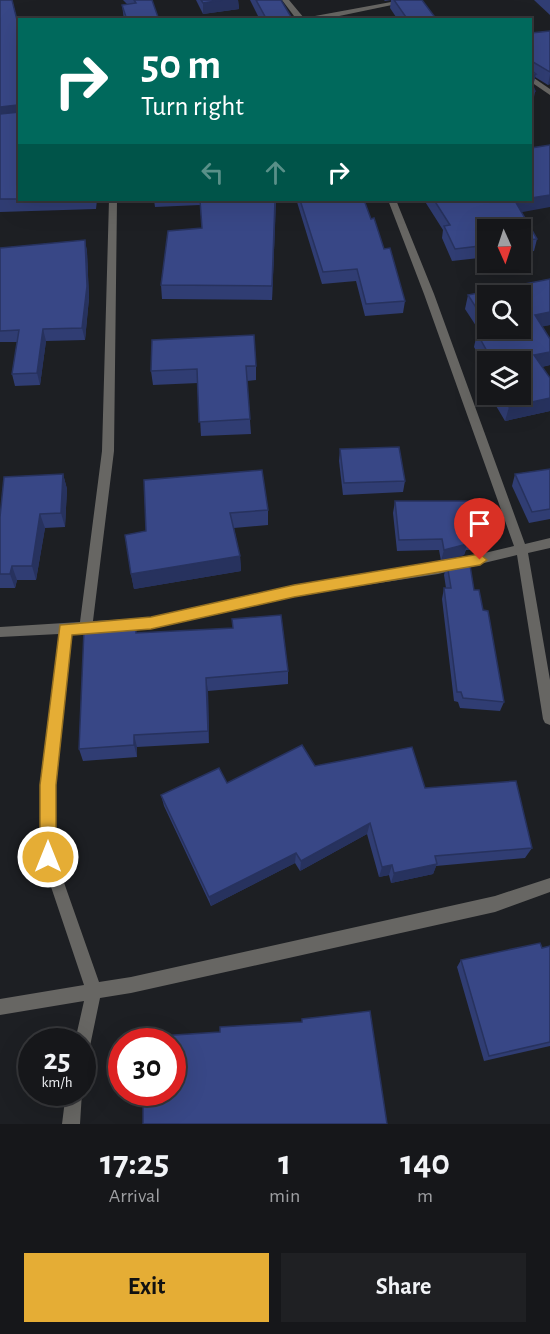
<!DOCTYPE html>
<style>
:root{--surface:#16171a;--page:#1f2023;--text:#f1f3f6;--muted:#9e9fa2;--line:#353639;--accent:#e5ad35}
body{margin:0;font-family:"Alegreya Sans",sans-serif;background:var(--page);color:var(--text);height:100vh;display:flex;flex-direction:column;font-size:22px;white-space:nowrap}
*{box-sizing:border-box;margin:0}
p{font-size:20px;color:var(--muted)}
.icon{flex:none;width:33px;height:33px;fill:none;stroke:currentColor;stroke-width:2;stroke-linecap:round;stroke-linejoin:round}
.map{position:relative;height:1124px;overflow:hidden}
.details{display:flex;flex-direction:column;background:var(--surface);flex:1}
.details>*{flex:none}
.guide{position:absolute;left:18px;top:18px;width:514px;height:183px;border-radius:0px;box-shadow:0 6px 24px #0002,0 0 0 2px var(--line);background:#00695c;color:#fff;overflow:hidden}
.needle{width:39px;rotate:177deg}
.buttons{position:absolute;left:477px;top:219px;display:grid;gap:12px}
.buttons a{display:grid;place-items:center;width:54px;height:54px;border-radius:0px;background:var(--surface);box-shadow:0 6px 24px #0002,0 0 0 2px var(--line);font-size:30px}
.speed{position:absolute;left:18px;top:1028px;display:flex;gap:12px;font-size:30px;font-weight:700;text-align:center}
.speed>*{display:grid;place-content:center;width:78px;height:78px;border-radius:50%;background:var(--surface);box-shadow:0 6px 24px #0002,0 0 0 2px var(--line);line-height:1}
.speed small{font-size:15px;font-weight:400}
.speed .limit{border:9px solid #d22;background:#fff;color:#111}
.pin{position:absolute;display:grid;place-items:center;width:51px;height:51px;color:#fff;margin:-62px -26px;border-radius:50% 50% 50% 0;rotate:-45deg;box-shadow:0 0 6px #0007}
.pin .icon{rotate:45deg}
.me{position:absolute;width:66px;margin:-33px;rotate:0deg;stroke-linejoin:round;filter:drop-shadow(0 0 4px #0008)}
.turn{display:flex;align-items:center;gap:21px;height:126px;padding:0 24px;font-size:27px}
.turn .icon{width:78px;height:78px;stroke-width:2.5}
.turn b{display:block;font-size:42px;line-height:51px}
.lanes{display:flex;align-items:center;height:57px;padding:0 24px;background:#0003;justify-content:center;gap:30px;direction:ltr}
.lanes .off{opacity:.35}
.eta{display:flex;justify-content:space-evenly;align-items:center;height:102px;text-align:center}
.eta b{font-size:36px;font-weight:700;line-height:42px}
.action{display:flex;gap:12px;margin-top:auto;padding:12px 24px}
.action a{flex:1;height:69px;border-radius:0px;background:var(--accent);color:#111;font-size:24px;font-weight:700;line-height:69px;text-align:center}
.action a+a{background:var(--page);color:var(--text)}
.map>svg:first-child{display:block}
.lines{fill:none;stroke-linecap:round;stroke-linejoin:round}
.minor{fill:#676663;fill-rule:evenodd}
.wall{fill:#303d73;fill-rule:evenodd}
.shaded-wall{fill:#27325e}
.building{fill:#384786;stroke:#27325e;stroke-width:1.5}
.route{fill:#e5ad35;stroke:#957022;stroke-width:1.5}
</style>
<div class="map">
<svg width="550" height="1124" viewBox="0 0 550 1124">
<rect width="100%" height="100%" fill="#1d1f23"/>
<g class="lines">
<g class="minor">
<path d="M282,0H289L304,18L402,0H416L320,20H297Z"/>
<path d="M531,76L550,89V95L531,82Z"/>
<path d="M109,200H117L114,451L93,621L151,618L294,586L438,564L514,546L424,294L388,200H396L434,294L525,544L550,538V548L528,553L550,680V725L545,723L543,719L517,555L438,574L294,596L151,628L72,633L55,785V857L99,982L131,977L495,896L550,878V892L495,912L131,993L100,998L90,1046L88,1052L82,1054V1041H75L84,1001L0,1015V999L84,985L41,857V785L59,634L0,637V627L80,622L102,451Z"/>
<path d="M66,1092H82L80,1124H62Z"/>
</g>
</g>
<g class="wall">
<path d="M0,0L20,32V200H97L96,209L0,212Z"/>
<path d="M123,0H152L159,20H124L122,5L127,4Z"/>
<path d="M196,0H238L239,9L203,14Z"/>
<path d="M250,0H281L293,20H260Z"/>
<path d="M384,0H422L437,20H398L390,8L391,0L385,1Z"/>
<path d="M534,0H550V15Z"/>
<path d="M550,31V84L548,85L535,77L533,86L535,91L533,103H531V33Z"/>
<path d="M154,200H276L272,300L162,299L161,285L202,228L200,205L155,207Z"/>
<path d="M297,200H300L371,219L405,301L403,313L365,316L356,281L322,284L297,202Z"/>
<path d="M424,200H531L521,212L537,239L534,251L520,253V230H488V257L452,261L442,238L443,230Z"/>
<path d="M85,240L87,252L89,298L85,340L46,341L40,385L15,386L12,374L17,342H0V248Z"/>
<path d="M550,279V325L542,326L550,339V365L542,367L550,378V411L505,421L489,394H520V362H488V372L474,347L477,333L480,332L465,309L468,295ZM488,296H520V328H488Z"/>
<path d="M256,366V380L247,381L251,434L201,436L198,383L153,385L151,371Z"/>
<path d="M340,449L405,481L403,492L343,495L339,461Z"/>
<path d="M550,469V519L529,523L512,486L515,474Z"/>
<path d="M262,470L268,510V525L234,528L240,556L241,571L134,589L131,574L146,531Z"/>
<path d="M63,474L67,489L65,527L45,528L36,580H17L15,588H0V517Z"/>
<path d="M395,501L479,539L476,550H466L464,555L441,561L439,550L397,551L393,513Z"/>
<path d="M447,564L474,590L483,610L504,702L500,711L460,708L458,702L454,701L442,599L444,588H446L444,575Z"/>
<path d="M137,633L288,671V684L208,691L209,743L137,747V757L83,761L79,749Z"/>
<path d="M315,766L425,788L532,848L525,858L436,866L433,874L391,883L389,875L379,877L367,834L300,871L295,863L211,906L164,806L161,795Z"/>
<path d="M550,946V1046L484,1061L457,967L461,960L542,948Z"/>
</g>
<g class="shaded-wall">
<path d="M222,0H238L239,9L203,14V3Z"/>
<path d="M536,74L533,86L531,87V75Z"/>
<path d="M550,74V84L548,85Z"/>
<path d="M17,105L20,115L0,120V107Z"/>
<path d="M550,195V207L512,214L515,201L531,200V198Z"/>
<path d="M276,200V204L272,300V286Z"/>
<path d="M85,240L87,252L89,298L85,340L82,328Z"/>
<path d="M550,312V325L531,329L535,315Z"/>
<path d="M43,329L46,341L40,385L37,373Z"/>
<path d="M550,352V365L530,369L534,355Z"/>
<path d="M550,398V411L505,421L509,407Z"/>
<path d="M63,474L67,489L65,527L61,513Z"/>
<path d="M40,514L45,528L36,580L32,566Z"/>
<path d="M467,544L464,555L441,561L444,550Z"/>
<path d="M240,556L241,571L134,589L131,574Z"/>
<path d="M12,566L17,580L15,588L10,574Z"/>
<path d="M206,678L208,691L209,743L208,731Z"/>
<path d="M134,735L137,747V757L134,745Z"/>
<path d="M370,823L367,834L300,871L301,861Z"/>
<path d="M296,853L295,863L211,906L209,897Z"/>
<path d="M437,864L433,874L391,883L394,873Z"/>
<path d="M392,865L389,875L379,877L382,867Z"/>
</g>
<g class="building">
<path d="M0,0H12L20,32V199H0V114L19,112L17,105L0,107Z"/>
<path d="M134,0H152L159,20H127L122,5L136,3Z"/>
<path d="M201,0H222L203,3Z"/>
<path d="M256,0H281L293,20H267Z"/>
<path d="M394,0H422L437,20H408Z"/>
<path d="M550,31V72L533,62L531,70L536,74L531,75V33Z"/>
<path d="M531,82L535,91H531Z"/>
<path d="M550,145V195L531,198V148Z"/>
<path d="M200,200H275L272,286L161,285L168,231L202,228Z"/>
<path d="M300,200H364L371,219L374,218L384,249L390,248L405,301L366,304L357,269L323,272Z"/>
<path d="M434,200H525L515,201L537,239L520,241V230H488V245L455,249L444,226L450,225Z"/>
<path d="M85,240L87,286L82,328L43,329L37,373L12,374L19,330L0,331V248Z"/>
<path d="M550,279V312L535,315L550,339V352L534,355L550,378V398L509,407L501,394H520V362H493L477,333L490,331L489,328H520V296H488V326L468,295Z"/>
<path d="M254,335L256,366H246L250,419L199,422L197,369L151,371L152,340Z"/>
<path d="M399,447L405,481L344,483L340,449Z"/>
<path d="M550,469V509L532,512L515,474Z"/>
<path d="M262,470L268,510L230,513L240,556L131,574L125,535L146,531L144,480Z"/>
<path d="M63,474L61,513L40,514L32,566H12L10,574H0V517L4,477Z"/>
<path d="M395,501H473L479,539H466L467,544L444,550L442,539L399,540Z"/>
<path d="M469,559L474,590H479L483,610L488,611L504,702L463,698L461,692H457L444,588H451L447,564Z"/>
<path d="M281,615L288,671L206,678L208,731L134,735V745L79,749L84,630L136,627V633L233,628L232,619Z"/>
<path d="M302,745L315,766L412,747L425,788L516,781L532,848L435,856L437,864L394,873L392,865L382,867L370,823L301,861L296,853L209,897L161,795L219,768L227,783Z"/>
<path d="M540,943L542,948L550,946V1042L489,1056L461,960Z"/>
<path d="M370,1011L387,1124H143V1092H172V1041H144V1037L220,1032V1027L302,1022V1019Z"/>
</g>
<path class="route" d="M480,554L487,560L480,565L294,597L151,629L72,635L56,785V857L54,863L48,865L42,863L40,857V785L60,625L151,617L294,585Z"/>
</svg>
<div class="buttons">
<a><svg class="needle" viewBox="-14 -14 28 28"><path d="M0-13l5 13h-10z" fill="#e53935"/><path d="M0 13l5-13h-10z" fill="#9e9fa2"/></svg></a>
<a><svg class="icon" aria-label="search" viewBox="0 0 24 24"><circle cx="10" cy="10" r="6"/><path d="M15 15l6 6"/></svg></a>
<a><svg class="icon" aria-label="layers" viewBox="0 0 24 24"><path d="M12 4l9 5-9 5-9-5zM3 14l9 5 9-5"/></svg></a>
</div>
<div class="speed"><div>25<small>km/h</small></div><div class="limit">30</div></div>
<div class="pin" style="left:480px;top:560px;background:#d93025"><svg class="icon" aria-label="arrive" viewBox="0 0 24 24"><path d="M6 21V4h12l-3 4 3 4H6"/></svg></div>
<svg class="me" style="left:48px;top:857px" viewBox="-20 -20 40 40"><circle r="17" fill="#e5ad35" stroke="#fff" stroke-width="3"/><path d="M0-11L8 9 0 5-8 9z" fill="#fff"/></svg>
<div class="guide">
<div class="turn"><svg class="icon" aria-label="right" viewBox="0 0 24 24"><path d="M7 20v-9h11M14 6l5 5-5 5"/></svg><div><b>50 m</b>Turn right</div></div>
<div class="lanes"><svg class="icon off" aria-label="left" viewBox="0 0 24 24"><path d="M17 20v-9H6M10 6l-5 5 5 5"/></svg><svg class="icon off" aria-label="ahead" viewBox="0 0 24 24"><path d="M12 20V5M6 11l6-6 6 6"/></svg><svg class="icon" aria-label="right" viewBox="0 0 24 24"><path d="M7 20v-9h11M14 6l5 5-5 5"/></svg></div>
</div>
</div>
<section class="details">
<div class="eta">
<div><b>17:25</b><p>Arrival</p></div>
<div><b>1</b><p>min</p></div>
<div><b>140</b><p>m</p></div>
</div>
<div class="action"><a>Exit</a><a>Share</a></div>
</section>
